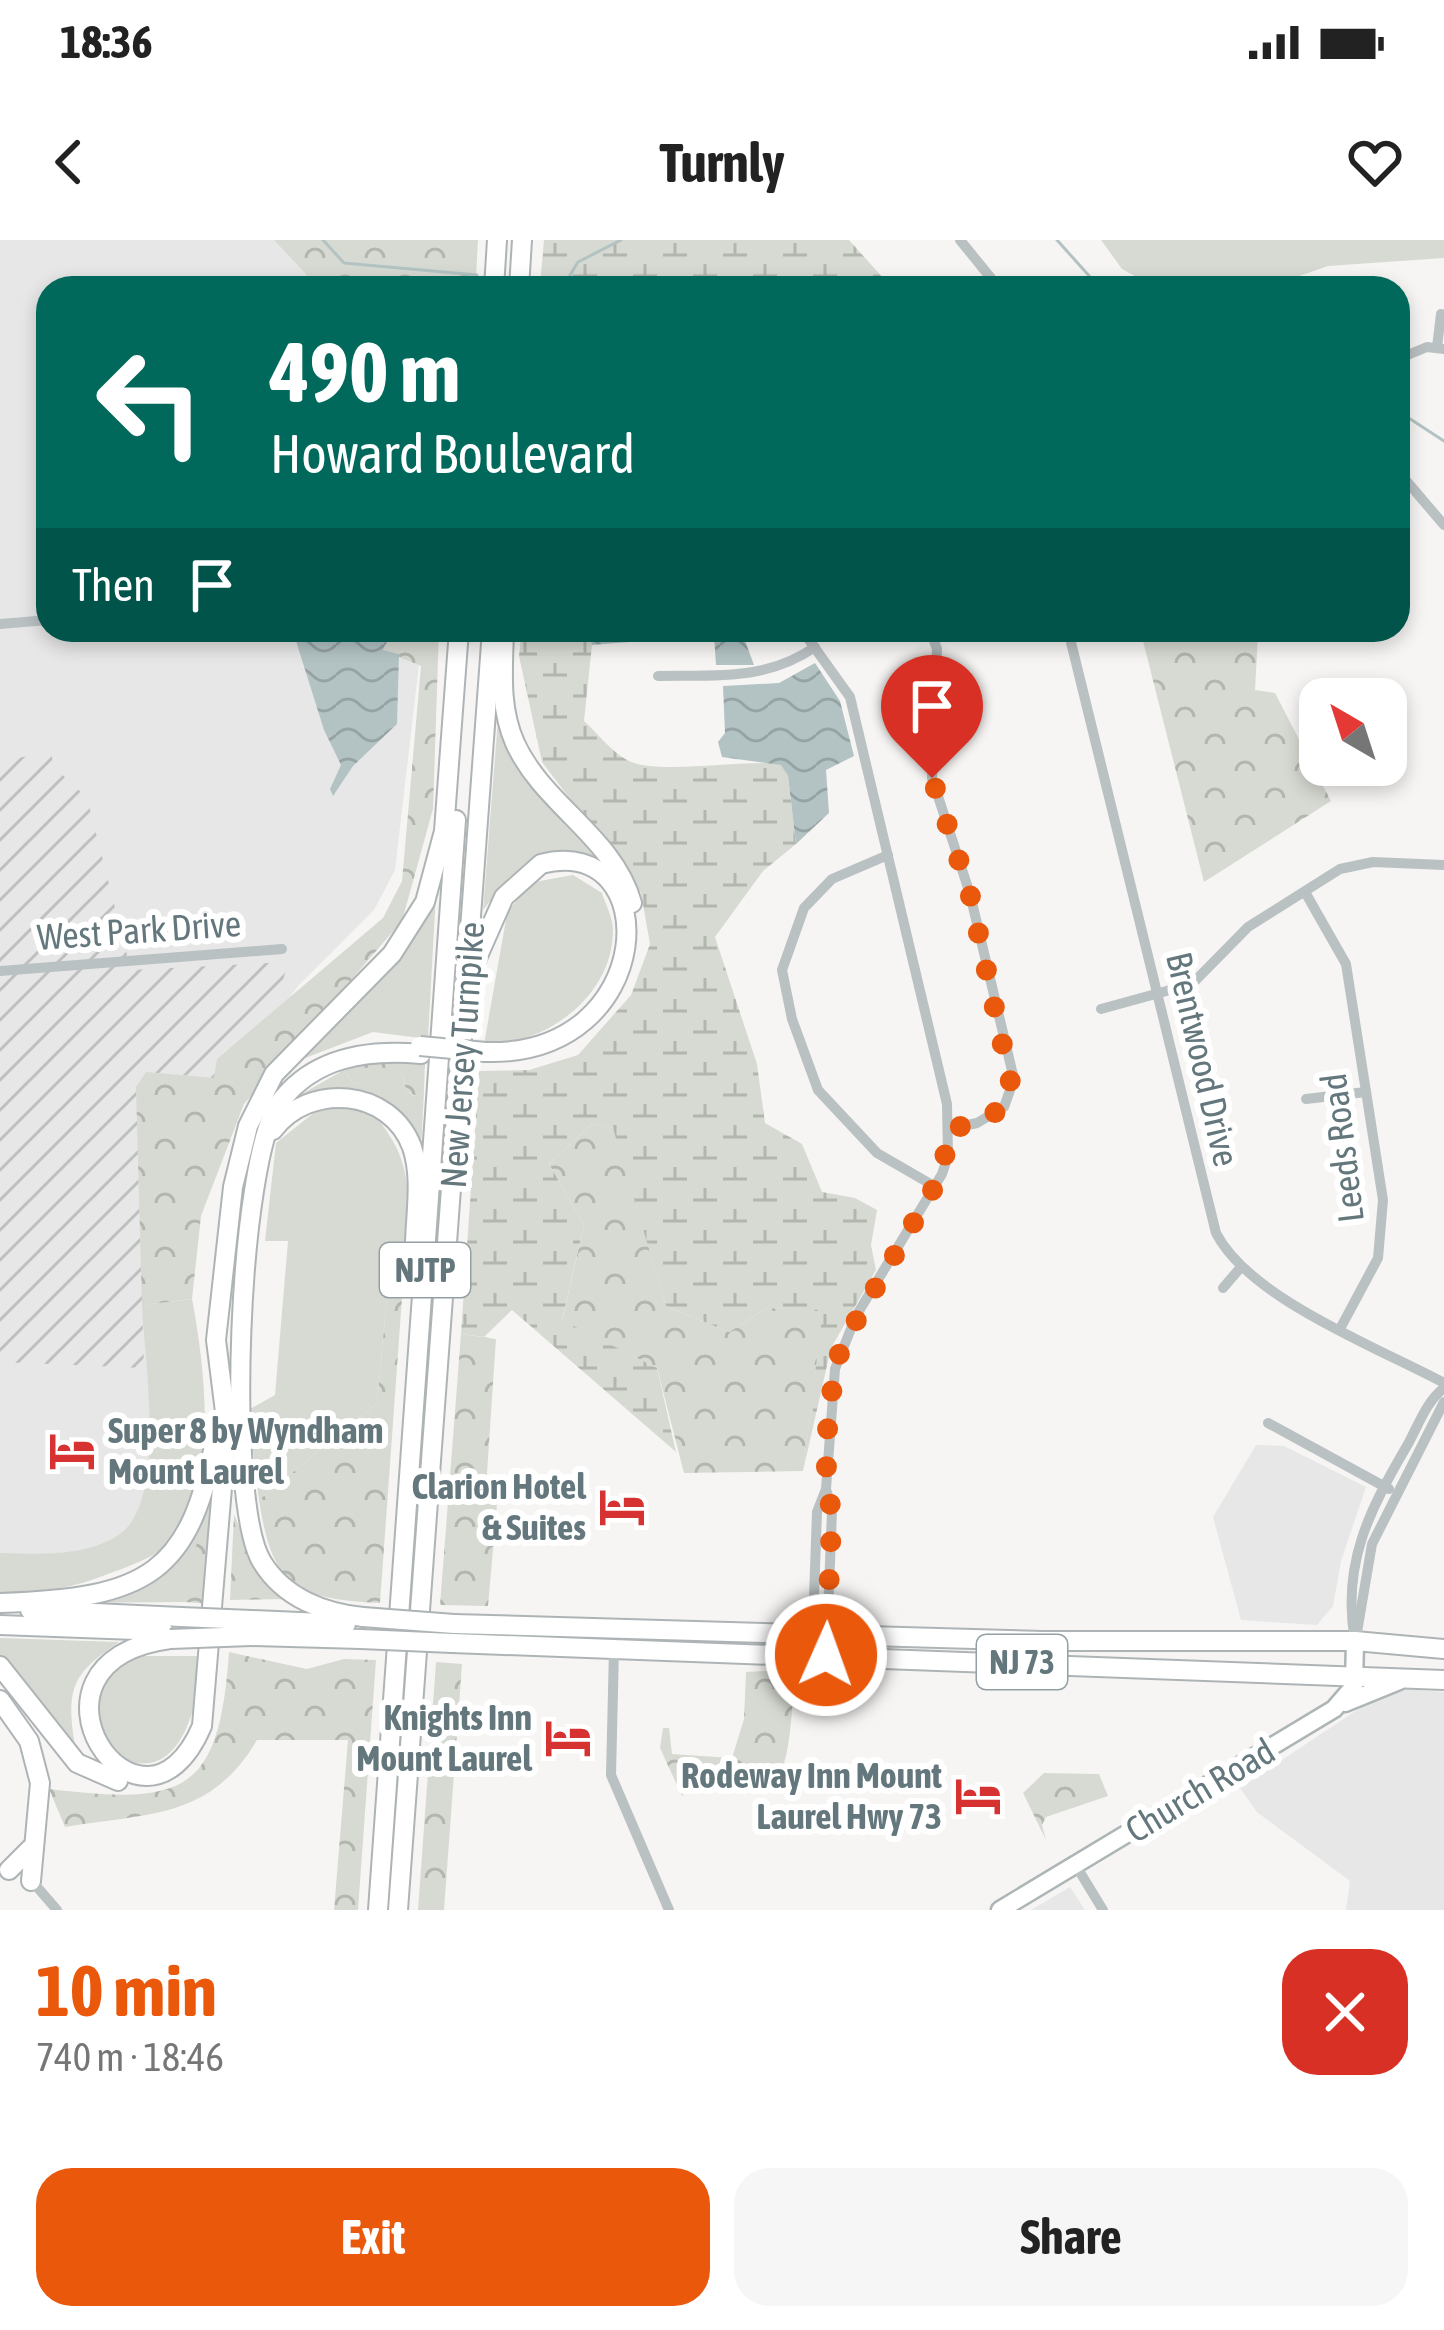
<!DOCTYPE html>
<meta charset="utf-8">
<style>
:root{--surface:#fff;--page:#f6f6f6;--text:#222;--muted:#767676;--accent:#ea580c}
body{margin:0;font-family:"Asap Condensed",sans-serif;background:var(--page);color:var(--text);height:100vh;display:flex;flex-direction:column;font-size:45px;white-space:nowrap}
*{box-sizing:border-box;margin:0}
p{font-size:39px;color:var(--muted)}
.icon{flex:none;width:66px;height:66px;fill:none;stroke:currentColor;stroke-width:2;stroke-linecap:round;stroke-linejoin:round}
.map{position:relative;height:1670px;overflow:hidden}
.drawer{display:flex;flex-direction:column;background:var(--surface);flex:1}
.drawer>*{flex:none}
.hud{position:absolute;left:36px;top:36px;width:1374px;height:366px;border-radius:36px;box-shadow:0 6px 18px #0003;background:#00695c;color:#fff;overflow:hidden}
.needle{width:78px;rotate:321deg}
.fabs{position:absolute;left:1299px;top:438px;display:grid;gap:24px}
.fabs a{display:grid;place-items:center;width:108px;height:108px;border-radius:24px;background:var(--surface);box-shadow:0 6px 18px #0003;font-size:60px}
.pin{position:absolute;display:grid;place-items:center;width:102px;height:102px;color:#fff;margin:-123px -51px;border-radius:50% 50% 50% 0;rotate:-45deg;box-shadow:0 0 12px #0007}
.pin .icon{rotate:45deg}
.me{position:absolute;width:132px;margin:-66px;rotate:2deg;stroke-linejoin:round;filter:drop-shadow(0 0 9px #0008)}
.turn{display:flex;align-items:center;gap:42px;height:252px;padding:0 36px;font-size:54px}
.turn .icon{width:156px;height:156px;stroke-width:2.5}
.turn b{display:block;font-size:84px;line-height:102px}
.then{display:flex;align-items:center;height:114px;padding:0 36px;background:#0003;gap:24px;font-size:45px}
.round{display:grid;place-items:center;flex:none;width:126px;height:126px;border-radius:36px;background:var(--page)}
.headline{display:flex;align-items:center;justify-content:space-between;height:204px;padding:0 36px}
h1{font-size:72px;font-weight:700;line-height:90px;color:var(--accent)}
.cta{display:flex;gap:24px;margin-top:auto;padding:24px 36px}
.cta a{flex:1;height:138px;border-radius:36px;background:var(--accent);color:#fff;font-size:48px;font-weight:700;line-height:138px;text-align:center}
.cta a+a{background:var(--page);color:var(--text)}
.status{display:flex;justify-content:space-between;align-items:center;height:84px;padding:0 60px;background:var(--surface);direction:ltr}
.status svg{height:33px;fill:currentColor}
header{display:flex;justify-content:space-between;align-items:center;height:156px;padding:0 36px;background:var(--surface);font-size:54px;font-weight:700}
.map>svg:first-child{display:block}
.built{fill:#e6e7e6}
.industrial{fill:url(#industrial-furrows)}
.grass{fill:#d7dad2}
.forest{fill:url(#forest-crowns)}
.wetland{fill:url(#wetland-marsh)}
.water{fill:url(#water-waves)}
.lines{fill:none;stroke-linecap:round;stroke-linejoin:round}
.stream{stroke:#b3c3c4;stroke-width:3}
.primary-casing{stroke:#aeb5b7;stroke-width:21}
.highway-casing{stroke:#aeb4b6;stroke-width:22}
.street{stroke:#bac1c2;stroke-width:10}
.primary{stroke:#fff;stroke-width:16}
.highway{stroke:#fff;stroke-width:18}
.highway-bridge-casing{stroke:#aeb4b6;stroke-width:22;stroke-linecap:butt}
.highway-bridge{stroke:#fff;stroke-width:18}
.route{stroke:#ea580c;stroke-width:21;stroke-dasharray:0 37.8}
.labels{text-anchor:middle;stroke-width:12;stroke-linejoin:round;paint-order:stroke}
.shield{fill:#fff;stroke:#92a0a3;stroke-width:3}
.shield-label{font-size:33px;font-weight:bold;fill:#63777c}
.street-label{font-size:36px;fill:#63777c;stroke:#fff}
.poi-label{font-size:36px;font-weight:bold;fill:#63777c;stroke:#fff;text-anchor:end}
</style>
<div class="status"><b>18:36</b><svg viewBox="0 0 49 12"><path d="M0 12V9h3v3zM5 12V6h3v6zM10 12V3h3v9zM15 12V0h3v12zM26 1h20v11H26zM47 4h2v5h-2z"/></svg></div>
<header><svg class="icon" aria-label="back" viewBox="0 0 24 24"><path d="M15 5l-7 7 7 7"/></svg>Turnly<svg class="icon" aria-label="heart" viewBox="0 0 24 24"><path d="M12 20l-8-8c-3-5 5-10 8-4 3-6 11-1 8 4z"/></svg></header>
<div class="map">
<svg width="1444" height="1670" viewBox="0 0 1444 1670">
<defs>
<pattern id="industrial-furrows" width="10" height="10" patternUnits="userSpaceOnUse" patternTransform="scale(3)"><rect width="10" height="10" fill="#e6e7e6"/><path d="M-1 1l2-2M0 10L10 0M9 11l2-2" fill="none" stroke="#bec0bf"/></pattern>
<pattern id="forest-crowns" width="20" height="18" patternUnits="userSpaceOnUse" patternTransform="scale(3)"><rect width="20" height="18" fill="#d7dad2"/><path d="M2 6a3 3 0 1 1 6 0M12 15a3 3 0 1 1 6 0" fill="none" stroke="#b2b6af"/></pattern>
<pattern id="wetland-marsh" width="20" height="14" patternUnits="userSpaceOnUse" patternTransform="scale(3)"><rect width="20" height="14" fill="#d7dad2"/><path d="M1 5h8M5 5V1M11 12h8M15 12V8" fill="none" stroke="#b2b6af"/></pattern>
<pattern id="water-waves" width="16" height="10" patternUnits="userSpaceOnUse" patternTransform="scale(3)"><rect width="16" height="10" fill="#b3c3c4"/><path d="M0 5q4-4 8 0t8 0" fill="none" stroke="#95a3a4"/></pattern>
</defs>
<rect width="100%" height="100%" fill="#f6f5f3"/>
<g class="built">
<path d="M0,0H458L454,48H48V390H423L395,630L374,670L298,746L229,838L195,910L140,1297L0,1363Z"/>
<path d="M1256,1205L1284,1206L1366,1247L1341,1321L1333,1366L1317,1385L1241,1380L1213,1277Z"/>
<path d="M1405,1449L1444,1452V1670H1346L1350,1641L1257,1572L1240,1548L1378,1456Z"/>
<path d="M1070,1647L1085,1670H1031Z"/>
</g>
<path class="industrial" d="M50,511L55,528L87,558L131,730L288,722L274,775L218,819L214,838L146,832L136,847L144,1128L0,1122V522Z"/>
<g class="grass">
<path d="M1101,0H1444V18L1328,26L1265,48H1157L1122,29Z"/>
<path d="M498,479L517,523L607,627C546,599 521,622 483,670Z"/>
<path d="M573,635L602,653C605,663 613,678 613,689C614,756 545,806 484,804L507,674L529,643Z"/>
<path d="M436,653L428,799L373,792L300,820Z"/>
<path d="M344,830L354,844L386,832L403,836L406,850L414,856L424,851L421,911C384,852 368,844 298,856Z"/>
<path d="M365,865C419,920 409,959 404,1030L389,1034L377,1163L259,1260L248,1170L275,1155L288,1001H265L276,903L321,867Z"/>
<path d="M192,1059C204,1121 217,1228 184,1286C169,1313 135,1324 108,1334C75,1347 35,1356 0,1354V1313C39,1314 83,1317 117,1296C169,1265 144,1119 142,1065Z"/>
<path d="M217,1225L213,1300L185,1345L186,1362L61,1363L182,1314L202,1279Z"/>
<path d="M0,1398L119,1402C72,1434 66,1448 75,1505L0,1418Z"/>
<path d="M134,1416H203C197,1475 175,1563 98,1504L89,1447Z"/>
</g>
<g class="forest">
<path d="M274,0H478L476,37L461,48H308L306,34Z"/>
<path d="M393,390H439L433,569L402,681L244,864L201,976L192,1059L142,1065L136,847L146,832L214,838L217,819L383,678L402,641L421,426L383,410Z"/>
<path d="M1189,390H1318L1311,399L1258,395L1255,450L1275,453L1331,561L1204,642L1143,401Z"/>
<path d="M425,820L424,851L415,856L406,850L403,836L386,833L354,844L344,830L361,823Z"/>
<path d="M592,884L614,888L666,1066L729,1092L767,1068L824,1069L803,1231L684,1233L657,1128L562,1081L584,985L549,924Z"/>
<path d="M404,1030L380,1363C293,1359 272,1344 259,1260L377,1163L389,1034Z"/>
<path d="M461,1094L496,1099L485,1263L497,1264L488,1366L440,1365Z"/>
<path d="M234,1274L259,1336L290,1359L230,1360Z"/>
<path d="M213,1300L207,1364L186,1362L180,1332L193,1327L197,1301Z"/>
<path d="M229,1412L307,1429L344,1419L376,1420L358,1670H334L348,1500H257C210,1580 147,1573 65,1587L49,1549C184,1565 219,1555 229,1412Z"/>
<path d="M436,1422L462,1424L444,1670H418Z"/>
<path d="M785,1430L795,1444C791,1468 791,1516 779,1535L727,1539L709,1527L682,1556L660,1508L663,1488H669L672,1514L732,1518L744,1479L746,1432Z"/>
<path d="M1044,1533L1099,1534L1108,1556L1046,1577L1042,1585L1046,1600L1023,1553Z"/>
</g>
<g class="wetland">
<path d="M544,0H849L892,48H547L540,45Z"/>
<path d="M522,390H588L592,405L584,481C597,493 612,512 627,520C656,536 743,519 781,524L788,536L796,604L763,631L715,697L757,824L765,883L802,904L822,952L855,958L877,970L871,1005L876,1030L831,1108L803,1231L823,1070L767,1068L729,1092L666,1066L613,888L592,884L549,924L584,985L562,1080L657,1128L676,1212L512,1070L484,1097L461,1094L479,831L529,830L578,815L631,755L650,704L641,653L542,522L519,416Z"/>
</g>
<g class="water">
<path d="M298,390H393L383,410L399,414L397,484L353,526L333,556L330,549L341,525L324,490L296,401Z"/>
<path d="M588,390H741L754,425H716L714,395L592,405Z"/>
<path d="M815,423L840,461L854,516L826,530L829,573L796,604L788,536L781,525L722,517L718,502L725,493L723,446L779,443Z"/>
</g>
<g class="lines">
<g class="stream">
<path d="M323,0L344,23L477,35"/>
<path d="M1057,0L1100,48"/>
<path d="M537,42H566L578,22L621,0"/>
<path d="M1398,171L1444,201"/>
</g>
<defs>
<g id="primary">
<path d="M1345,1463L1399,1441"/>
<path d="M1000,1670L1334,1469L1354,1446L1355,1401"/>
</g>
<g id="highway">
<path d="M494,48L497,0"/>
<path d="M519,48L522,0"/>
<path d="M504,391C503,429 499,467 515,503C543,565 613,596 632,663"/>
<path d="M477,718L504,657L541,624C666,592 659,817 486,812"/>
<path d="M273,890C309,842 390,848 412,907C422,937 416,971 415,1002"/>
<path d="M0,1363C147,1358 192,1336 217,1189"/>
<path d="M30,1370L181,1377"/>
<path d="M363,1377C324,1373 284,1358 262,1322C225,1262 238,918 280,862C314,817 367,809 421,814"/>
<path d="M251,1380L346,1384"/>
<path d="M454,1384L1042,1401H1355L1444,1409"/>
<path d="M0,1385L163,1391"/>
<path d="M251,1396L361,1399"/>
<path d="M170,1399C0,1422 141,1629 202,1486L227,1188L216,1100L233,947L248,886L274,834L392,714L425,662L444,591L459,390"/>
<path d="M452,1403L1444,1440"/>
<path d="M0,1426L77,1523L118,1541"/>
<path d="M0,1460L29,1501L40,1543L31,1641"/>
<path d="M9,1630L30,1609"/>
<path d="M378,1670L456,580"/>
<path d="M398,1670L492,390"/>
</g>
</defs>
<use href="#primary" class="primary-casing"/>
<use href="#highway" class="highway-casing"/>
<g class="street">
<path d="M960,0L999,48"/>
<path d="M1437,107L1441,74"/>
<path d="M1398,119L1427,107L1444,109"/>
<path d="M1398,231L1444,285"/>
<path d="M0,384L48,380"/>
<path d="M802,390L850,457L947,864L948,916L942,934L856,1076L835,1129L826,1249L817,1272L812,1414"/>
<path d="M930,390L937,409L932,538L970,654L1014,839L1004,867L977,883L949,889"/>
<path d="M1068,390L1216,993C1250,1059 1379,1108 1444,1143"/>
<path d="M658,436C716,435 766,441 815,407"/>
<path d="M888,615L832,639L804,668L782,730L792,779L818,850L877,913L934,946"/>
<path d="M1305,652L1346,724L1383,960L1378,1018L1341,1087"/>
<path d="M0,731L282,709"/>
<path d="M1101,769L1192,744L1248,687L1340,629L1373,622L1444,625"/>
<path d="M1306,859L1366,852"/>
<path d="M1223,1048L1241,1027"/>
<path d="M1268,1183L1389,1249"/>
<path d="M827,1252L832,1271L827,1400"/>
<path d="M1356,1398L1372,1304L1444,1162"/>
<path d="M1355,1401C1341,1324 1370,1269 1408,1204C1419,1184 1426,1162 1444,1148"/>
<path d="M614,1409L611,1535L669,1670"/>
<path d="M1075,1624L1103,1670"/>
<path d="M31,1640L57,1670"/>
</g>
<use href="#primary" class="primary"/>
<use href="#highway" class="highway"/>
<defs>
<g id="highway-bridge">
<path d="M420,806L486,812"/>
<path d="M181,1377L251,1380"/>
<path d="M363,1377L454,1384"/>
<path d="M170,1399L251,1396"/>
<path d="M361,1399L452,1403"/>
</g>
</defs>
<use href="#highway-bridge" class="highway-bridge-casing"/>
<use href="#highway-bridge" class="highway-bridge"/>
</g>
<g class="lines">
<path class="route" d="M826,1415L832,1271C820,1231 829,1146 842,1105L942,934L949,889C977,883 1001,878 1012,849L970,654L932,538"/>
</g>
<defs>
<symbol id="hotel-bare" viewBox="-9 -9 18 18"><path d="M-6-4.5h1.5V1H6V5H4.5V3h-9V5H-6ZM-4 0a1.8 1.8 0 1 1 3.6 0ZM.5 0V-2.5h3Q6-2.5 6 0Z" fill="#d63232" stroke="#fff" stroke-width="2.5" paint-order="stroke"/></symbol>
</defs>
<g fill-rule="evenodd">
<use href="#hotel-bare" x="39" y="1178" width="66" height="66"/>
<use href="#hotel-bare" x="589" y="1234" width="66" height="66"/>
<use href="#hotel-bare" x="535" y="1465" width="66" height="66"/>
<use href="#hotel-bare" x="945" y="1523" width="66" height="66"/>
</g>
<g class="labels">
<g class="shield">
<rect x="380" y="1003" width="90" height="54" rx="9"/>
<rect x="977" y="1395" width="90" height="54" rx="9"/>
</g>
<g class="shield-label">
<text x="425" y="1042">NJTP</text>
<text x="1022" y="1434">NJ 73</text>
</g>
<g class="street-label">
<text transform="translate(139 690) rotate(-4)" y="13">West Park Drive</text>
<text transform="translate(462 815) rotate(-86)" y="13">New Jersey Turnpike</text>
<text transform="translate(1203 819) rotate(77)" y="13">Brentwood Drive</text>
<text transform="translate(1342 908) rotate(-97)" y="13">Leeds Road</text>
<text transform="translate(1200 1550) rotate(-31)" y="13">Church Road</text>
</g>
<g class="poi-label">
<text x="108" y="1203" text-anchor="start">Super 8 by Wyndham<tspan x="108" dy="41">Mount Laurel</tspan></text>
<text x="586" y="1259">Clarion Hotel<tspan x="586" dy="41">&amp; Suites</tspan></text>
<text x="532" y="1490">Knights Inn<tspan x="532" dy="41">Mount Laurel</tspan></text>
<text x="942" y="1548">Rodeway Inn Mount<tspan x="942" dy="41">Laurel Hwy 73</tspan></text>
</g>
</g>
</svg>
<div class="fabs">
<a><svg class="needle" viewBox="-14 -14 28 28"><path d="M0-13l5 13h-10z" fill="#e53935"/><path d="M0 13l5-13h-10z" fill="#767676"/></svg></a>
</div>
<div class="pin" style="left:932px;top:538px;background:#d93025"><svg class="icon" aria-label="arrive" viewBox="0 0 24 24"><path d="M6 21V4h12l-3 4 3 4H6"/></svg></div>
<svg class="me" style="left:826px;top:1415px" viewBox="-20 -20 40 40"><circle r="17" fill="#ea580c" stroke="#fff" stroke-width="3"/><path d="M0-11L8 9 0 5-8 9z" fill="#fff"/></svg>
<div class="hud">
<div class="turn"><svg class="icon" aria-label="left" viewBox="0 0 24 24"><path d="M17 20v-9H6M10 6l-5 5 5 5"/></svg><div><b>490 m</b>Howard Boulevard</div></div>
<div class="then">Then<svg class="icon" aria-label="arrive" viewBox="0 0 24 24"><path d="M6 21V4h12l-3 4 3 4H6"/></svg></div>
</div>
</div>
<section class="drawer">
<div class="headline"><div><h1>10 min</h1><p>740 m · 18:46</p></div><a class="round" style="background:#d93025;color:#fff"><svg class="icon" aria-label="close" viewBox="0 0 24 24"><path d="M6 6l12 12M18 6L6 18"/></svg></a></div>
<div class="cta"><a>Exit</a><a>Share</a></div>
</section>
